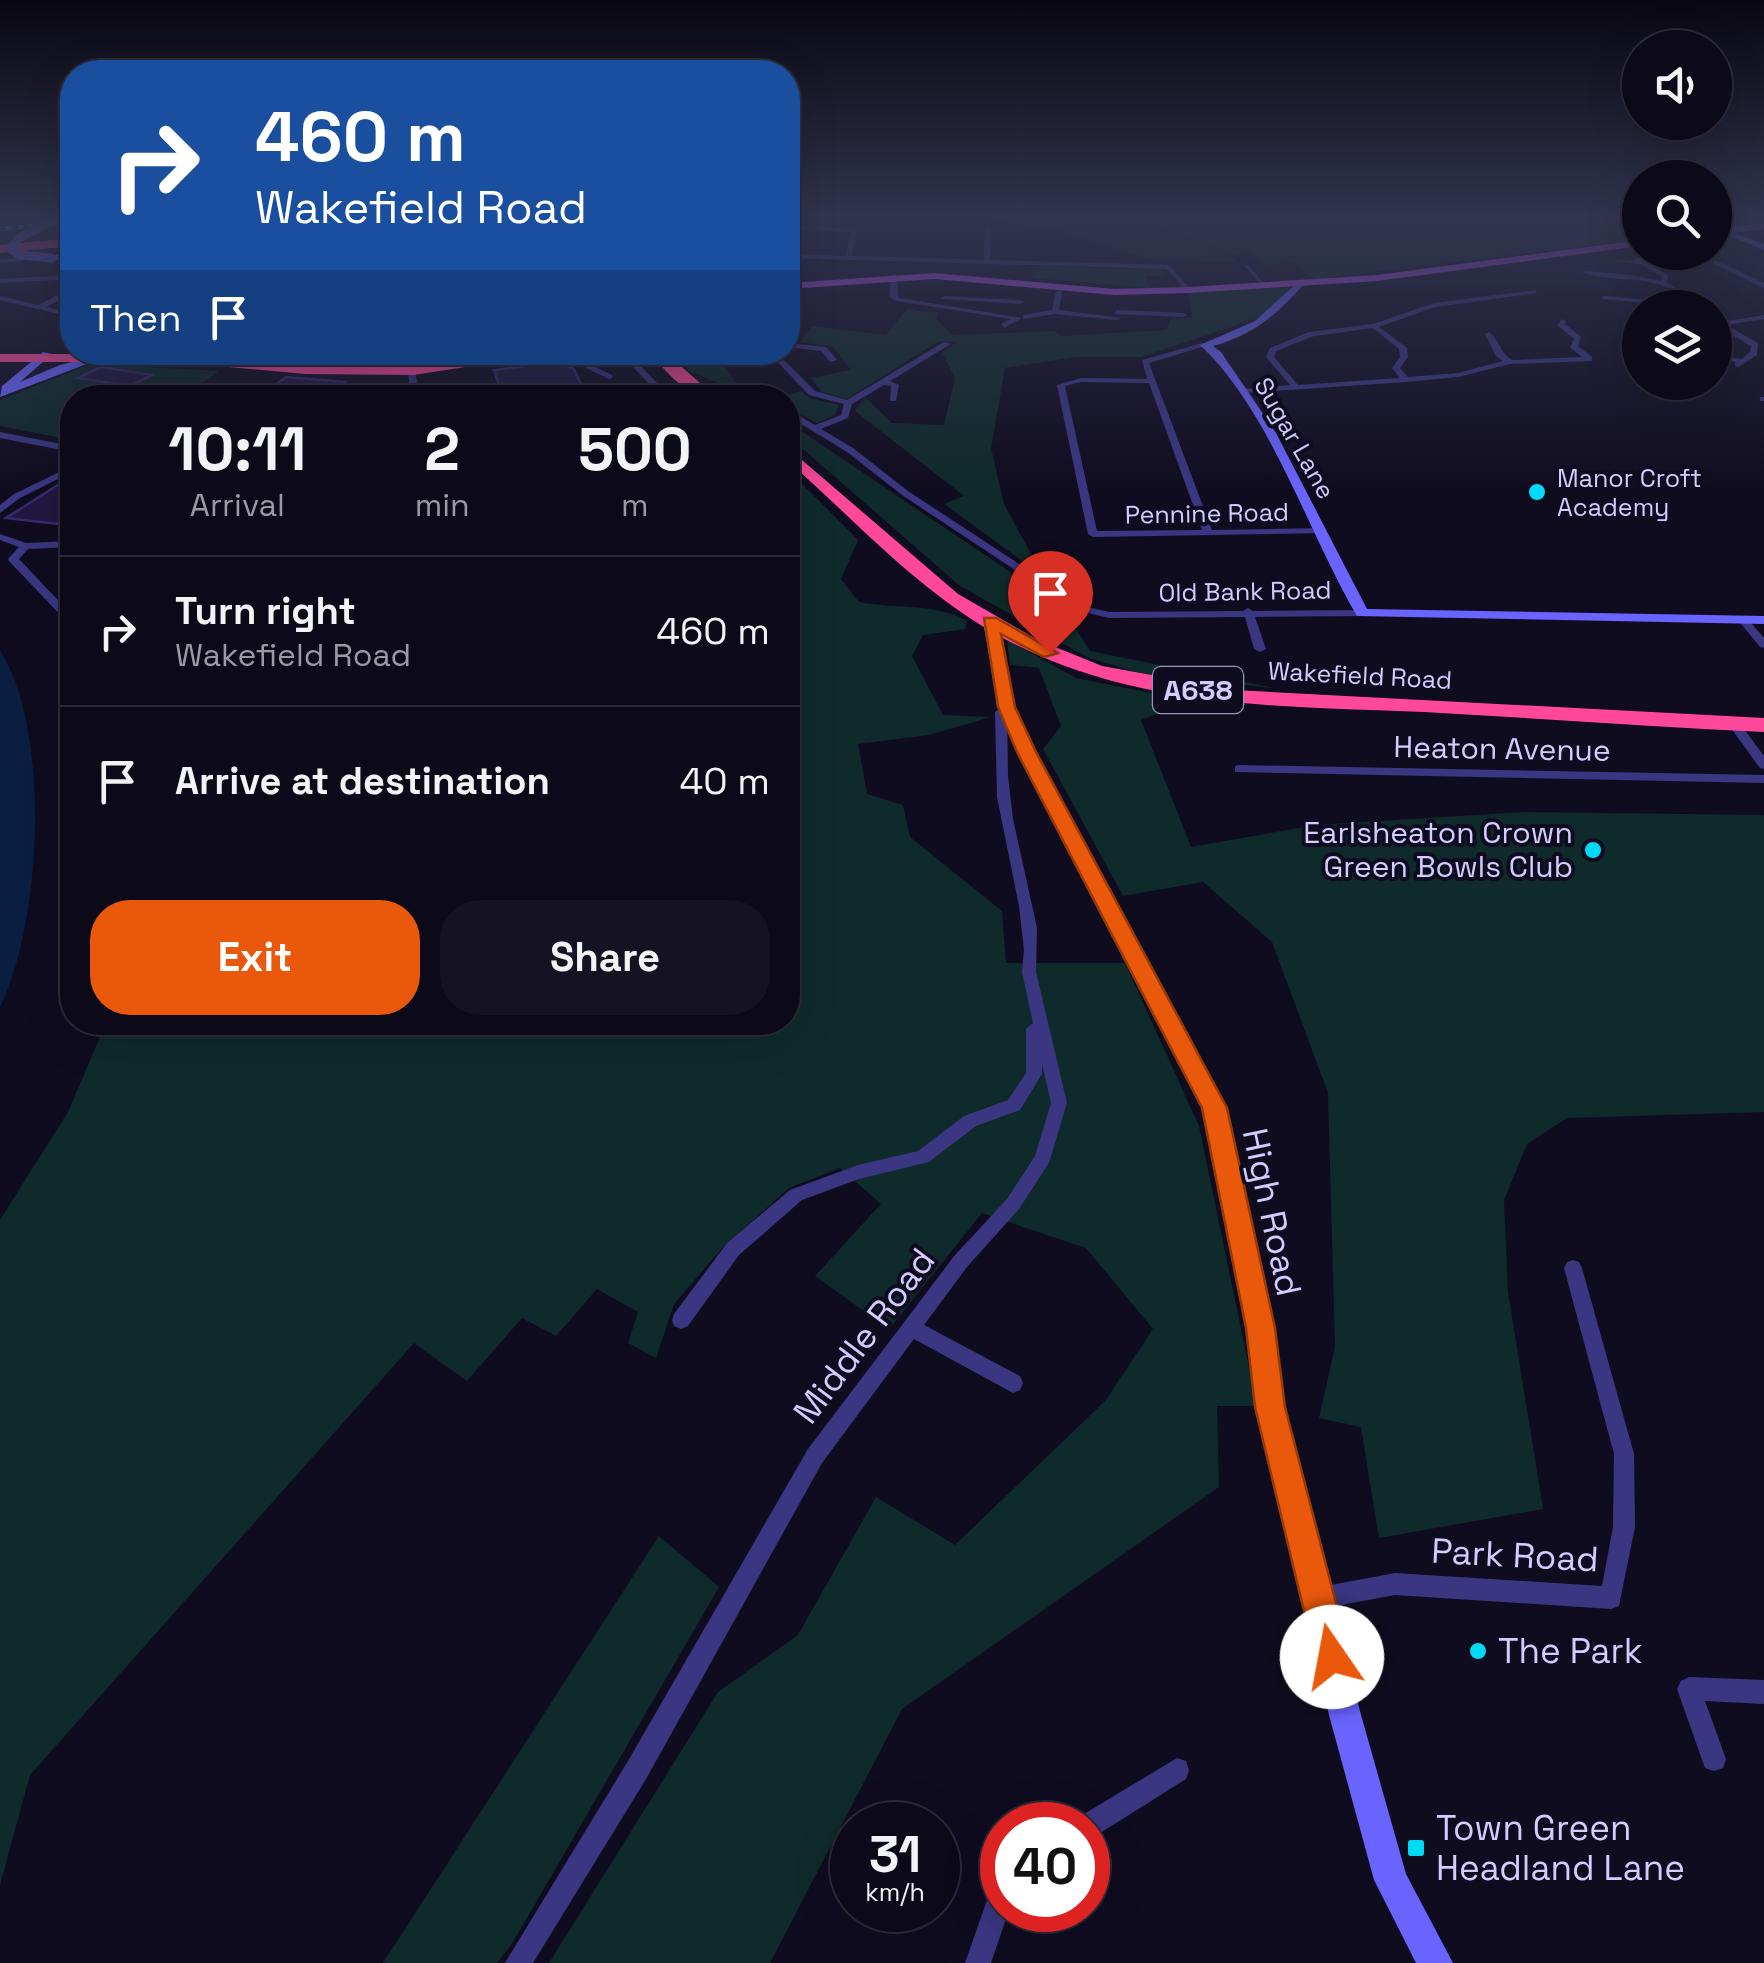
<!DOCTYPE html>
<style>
:root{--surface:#0c0918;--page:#151221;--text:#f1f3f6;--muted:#9a9aa2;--line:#2c2a37;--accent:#ea580c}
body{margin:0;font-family:"Space Grotesk",sans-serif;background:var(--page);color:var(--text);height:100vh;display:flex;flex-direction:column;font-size:38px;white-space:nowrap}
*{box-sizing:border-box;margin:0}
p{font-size:32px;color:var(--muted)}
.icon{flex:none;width:55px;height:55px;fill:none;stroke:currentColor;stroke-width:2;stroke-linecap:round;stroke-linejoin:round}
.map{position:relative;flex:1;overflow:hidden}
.panel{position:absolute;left:60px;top:385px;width:740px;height:650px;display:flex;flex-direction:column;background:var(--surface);border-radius:40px;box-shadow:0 10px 40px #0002,0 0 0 2px var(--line)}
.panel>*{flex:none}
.banner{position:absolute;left:60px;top:60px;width:740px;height:305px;border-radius:40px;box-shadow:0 10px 40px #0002,0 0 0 2px var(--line);background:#1a4fa0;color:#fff;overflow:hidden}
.controls{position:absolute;left:1622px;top:30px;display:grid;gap:20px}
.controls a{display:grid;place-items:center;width:110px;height:110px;border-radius:50%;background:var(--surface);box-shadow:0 10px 40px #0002,0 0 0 2px var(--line);font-size:50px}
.speed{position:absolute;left:830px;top:1802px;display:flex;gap:20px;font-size:50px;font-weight:700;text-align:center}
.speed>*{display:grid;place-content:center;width:130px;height:130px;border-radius:50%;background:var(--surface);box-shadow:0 10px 40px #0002,0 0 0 2px var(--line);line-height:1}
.speed small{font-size:25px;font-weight:400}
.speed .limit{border:15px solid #d22;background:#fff;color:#111}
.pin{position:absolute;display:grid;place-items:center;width:85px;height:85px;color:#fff;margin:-102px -42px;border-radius:50% 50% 50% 0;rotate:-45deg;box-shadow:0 0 10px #0007}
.pin .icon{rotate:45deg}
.me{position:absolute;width:110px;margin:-55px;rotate:348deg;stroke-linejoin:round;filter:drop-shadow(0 0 8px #0008)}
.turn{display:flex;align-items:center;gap:35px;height:210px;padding:0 30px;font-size:45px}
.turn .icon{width:130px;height:130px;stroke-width:2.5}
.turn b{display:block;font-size:70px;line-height:85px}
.then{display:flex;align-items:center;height:95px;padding:0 30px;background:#0003;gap:20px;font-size:38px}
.eta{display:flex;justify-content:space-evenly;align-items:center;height:170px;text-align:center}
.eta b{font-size:60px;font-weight:700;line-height:70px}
.primary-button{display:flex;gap:20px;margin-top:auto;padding:20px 30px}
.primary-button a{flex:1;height:115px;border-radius:40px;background:var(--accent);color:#fff;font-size:40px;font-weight:700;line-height:115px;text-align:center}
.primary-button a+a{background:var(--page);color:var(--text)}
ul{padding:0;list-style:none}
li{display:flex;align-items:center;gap:30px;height:150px;padding:0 30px;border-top:2px solid var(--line)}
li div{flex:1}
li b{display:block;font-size:38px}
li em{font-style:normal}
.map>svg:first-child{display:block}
.green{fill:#0f2a2a}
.water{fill:#0a1e42}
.building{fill:#211842;stroke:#38296e;stroke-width:2.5}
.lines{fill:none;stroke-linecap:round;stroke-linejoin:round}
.street{fill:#3a3681;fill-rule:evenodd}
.secondary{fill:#6963ff;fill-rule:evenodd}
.primary{fill:#c153ff;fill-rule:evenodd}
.highway{fill:#ff479c;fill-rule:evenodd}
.rail-casing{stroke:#00daf7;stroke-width:4}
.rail{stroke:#100c20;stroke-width:2.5;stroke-dasharray:6;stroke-linecap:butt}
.secondary-bridge{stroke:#6963ff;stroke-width:9}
.route{fill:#ea580c;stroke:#983908;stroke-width:2.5}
.poi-dot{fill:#00daf7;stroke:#100c20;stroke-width:4}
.labels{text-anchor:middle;stroke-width:8;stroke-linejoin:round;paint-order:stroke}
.far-street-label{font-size:25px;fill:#d2ccff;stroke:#100c20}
.far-poi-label{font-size:25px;fill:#d2ccff;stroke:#100c20;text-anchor:start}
.shield{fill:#100c20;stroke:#9892bc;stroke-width:2.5}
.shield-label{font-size:28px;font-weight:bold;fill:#d2ccff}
.street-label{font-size:30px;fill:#d2ccff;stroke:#100c20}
.poi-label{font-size:30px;fill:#d2ccff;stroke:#100c20;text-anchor:end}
.near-street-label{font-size:35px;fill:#d2ccff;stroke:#100c20}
.near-poi-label{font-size:35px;fill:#d2ccff;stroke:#100c20;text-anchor:start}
</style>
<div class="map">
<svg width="1764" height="1963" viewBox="0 0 1764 1963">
<rect width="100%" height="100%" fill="#100c20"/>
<g class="green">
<path d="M973,216H1160L1191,229L1165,216H1640L1619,222L1640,233V239L1313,279L1294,262L1264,265L1247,251L1237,255L1163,230L1160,231L1225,252L1237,262L1149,259L1065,231Z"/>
<path d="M1031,266L1162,270L1164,276H1145L1149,288L1033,278Z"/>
<path d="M1290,287L1261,317L1141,357H1077L1005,368L991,448L1004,504L1043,576L944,504L964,496L855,411L865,397L892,423L944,425L955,378L942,353L957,342H937L847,399L822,392L811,378L851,370L833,347L800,342L812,326L886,335L907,309L939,313L936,319L952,335L1055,331L1061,336L1167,330L1170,319L1192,317L1189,293Z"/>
<path d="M682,353L718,355L742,392L688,371Z"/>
<path d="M90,364L219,371L183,397L72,398V435L62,438L0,426V400Z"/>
<path d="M801,391L810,398L839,405L835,415L817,423L788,408V398L783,397Z"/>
<path d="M788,422L1062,607L1090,651L1275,688L1150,676L1089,658L960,586L788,436Z"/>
<path d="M788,470L858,540L841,579L859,602C894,609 938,603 967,621L965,629L923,635L912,656L943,715L991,717L929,735L858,744L867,794L903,805L910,837L1002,911L1006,963H1125L1199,1126L1257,1406H1217L1219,1487L902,1709L770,1963H549L718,1692L798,1635L876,1497L955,1545L1105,1401L1153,1329L1086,1248L982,1213L889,1329L815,1276L881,1204L840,1168L789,1188L723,1247L674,1304L656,1358L628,1343L638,1312L597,1289L556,1336L522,1318L467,1381L414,1343L30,1775L0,1885V1220L68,1112L106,1023L788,1022Z"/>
<path d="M1007,640L1076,678L1190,701L1141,720L1191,847L1316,825L1524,812L1764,815V1112L1567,1118L1527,1144L1504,1200L1508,1292L1543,1509L1379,1538L1361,1427L1319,1418L1335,1347L1328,1093L1272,942L1203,882L1123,896L1043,749L1061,726L1039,668L1010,665Z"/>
<path d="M659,1536L719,1587L513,1942L497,1963H383Z"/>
</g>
<path class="water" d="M0,650C51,732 42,921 0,1007Z"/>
<g class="building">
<path d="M557,362L574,369L587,398H503L494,370Z"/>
<path d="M101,367L152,375L129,386L78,378Z"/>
<path d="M286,377L345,382L327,398L264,393Z"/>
<path d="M72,476V513L58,524L6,518Z"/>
</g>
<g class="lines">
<g class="street">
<path d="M788,225L856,229L852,256L984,260L985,229L988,227L991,229L990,260L1169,265L1191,290L1186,291L1167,269L788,258V254L845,256L851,232L788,229Z"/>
<path d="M20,258L22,261L0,263V259Z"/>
<path d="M1635,258H1639L1668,275L1667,283L1689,295L1698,308L1602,299L1604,296L1689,304C1662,271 1617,284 1583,273L1586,271L1631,275L1661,281L1662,277L1641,264L1610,261L1634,260Z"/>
<path d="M1715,260L1764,283V288L1713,263Z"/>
<path d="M1244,265H1248L1266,286H1262Z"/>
<path d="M894,274L897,276L898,296L900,298L1022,318L1004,328L1001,324L1011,319L896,301L890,297L891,276Z"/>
<path d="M72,275V279L0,283V279Z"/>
<path d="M72,288V293L46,307L72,313V317L0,300V296L38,305Z"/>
<path d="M1059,290L1062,292L1059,310L1121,318L1117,320L1055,314L1023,319V315L1052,310L1056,292Z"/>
<path d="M1535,290L1537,293L1435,307L1379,327L1407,348L1408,357L1400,368L1408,377L1458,373L1503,361L1496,356L1485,334L1489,332C1499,339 1500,353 1512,360L1582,357L1570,347L1574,339L1557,325L1562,319L1566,321L1565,324L1581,337L1578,346L1592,357V361L1510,364L1458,377L1406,382L1243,393L1239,391L1243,389L1290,385L1266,357L1270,348L1309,332L1373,324L1434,303ZM1373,328L1399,349L1400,357L1392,368L1400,378L1298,385L1274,357L1276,351L1314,336Z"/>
<path d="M943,296L1020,300L1024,302L1020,304L941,299Z"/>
<path d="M1117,310L1183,313L1187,315L1183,317L1114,314Z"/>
<path d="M1764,315V319L1726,325L1758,343L1757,355L1738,367L1734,365L1736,362L1715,359V355L1742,359L1750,352L1751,346L1715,325V320L1720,322Z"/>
<rect x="1636" y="329" width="4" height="4"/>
<path d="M944,342L951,344L890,381L899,385L896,401H890L891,386L884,385L852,404L848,418L821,429L853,448L908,491L1083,606L1109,612L1243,611L1248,608L1253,611L1362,610L1367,613L1362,616L1255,617L1266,649L1260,652L1254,649L1245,617L1109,618L1075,610L902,495L847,452L788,416V411H791L815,425L841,415L844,404L809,395L768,352H776L815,391L847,400Z"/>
<path d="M788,343L826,347L837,360L830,362L821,351L788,347Z"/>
<path d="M1202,343L1209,345L1149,363L1212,530L1323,528L1326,529V533L1093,537L1088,534L1057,385L1081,378L1147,379L1142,360ZM1081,382L1149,383L1202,530L1097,531L1065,386Z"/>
<path d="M332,352H342L308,372L301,370Z"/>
<path d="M714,352H723L720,354Z"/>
<path d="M603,354H629L663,389L656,391L624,358H604L587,363L612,375L613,377L609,379L576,363Z"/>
<path d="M407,361L414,363L417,382L414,398H406L409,382Z"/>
<path d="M688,381L745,396L746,398H731L685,385V381Z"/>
<path d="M210,384L217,386L203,398H193Z"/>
<rect x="1760" y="397" width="4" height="4"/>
<path d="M0,432L72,446V452L0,438Z"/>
<path d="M72,466V472L20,498L0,513V505L14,494Z"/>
<path d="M0,534L26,543L72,541V547L28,549L19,559L72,615V624L68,623L9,561L8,559L19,547L0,540Z"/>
<path d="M1742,616L1746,617L1764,638V648L1760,647L1737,619Z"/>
<path d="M1007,703L1013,707L1007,713L1008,776L1013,819L1037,928L1036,972L1067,1103L1049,1163L1019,1209L967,1267L924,1325L1020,1376L1023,1383L1020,1390L1013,1393L914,1339L822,1463L646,1779L533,1963H505L628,1761L808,1449L955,1255L1007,1199L1035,1156L1051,1103L1042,1064V1074L1020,1110L976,1126L929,1162L859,1179L802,1200L739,1255L688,1326L681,1329L674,1326L672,1320L674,1314L727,1243L790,1190L858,1165L918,1151L964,1116L1008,1100L1026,1073V1029L1033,1023L1022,972L1024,950L1019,906L997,797L995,712Z"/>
<path d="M1734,720L1738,721L1764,756V769L1760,768L1728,724Z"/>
<path d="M1239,765L1764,775V783L1235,772V766Z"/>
<path d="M1573,1260L1579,1262L1582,1268L1634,1454L1635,1527L1619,1606L1611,1609L1395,1595L1320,1609L1312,1606L1309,1598L1312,1590L1320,1587L1395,1573L1602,1586L1613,1527L1614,1454L1564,1268L1567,1262Z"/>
<path d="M1689,1677L1764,1680V1704L1705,1701L1726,1759L1723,1768L1714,1771L1705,1768L1677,1689L1681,1681Z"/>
<path d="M1177,1758L1186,1761L1189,1770L1186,1779L1097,1835L1088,1838V1825H1076L1079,1817Z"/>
<path d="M1002,1879V1910H1009L991,1963H965L993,1883Z"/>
</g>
<g class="secondary">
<path d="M1722,229L1764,244V250L1722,233Z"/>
<path d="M52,255L72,254V259L49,260Z"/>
<path d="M1299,281L1302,286C1277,315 1251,336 1213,346L1221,352L1276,433L1367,609L1764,616V624L1357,616C1308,533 1270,410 1200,345L1255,321Z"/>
<path d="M43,352L52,354L20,382L60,365L95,356L100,359L0,397L2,386Z"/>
<path d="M990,618L997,622L1015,707L1034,752L1226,1108L1274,1328L1283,1407L1361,1715L1406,1874L1453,1963H1416L1374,1880L1329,1715L1257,1407L1248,1328L1204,1108L1018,752L999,707L983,622Z"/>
</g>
<g class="primary">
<path d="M1764,223V229L1715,235V229Z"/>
<path d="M1640,240V246L1377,281L1188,293L1115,295L935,279L788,289V283L935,273L1115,289L1188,287L1377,275Z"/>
</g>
<g class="highway">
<path d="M72,238V246L0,253V245Z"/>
<path d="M521,352H564L413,375L305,374L173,362H0V354H173L305,366L413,367Z"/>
<path d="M650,352H665L717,398C688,398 668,375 650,352Z"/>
<path d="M788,448L958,594L1038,640L1102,666L1234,690L1764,718V732C1650,727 1537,718 1424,712C1280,706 1134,709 1003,638C919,592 859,524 788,461Z"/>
</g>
<defs>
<path id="rail" d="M0,229L72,222"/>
</defs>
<use href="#rail" class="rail-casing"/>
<use href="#rail" class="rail"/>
<path class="secondary-bridge" d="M52,258L20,255L11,249L19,238L59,217"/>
</g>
<linearGradient id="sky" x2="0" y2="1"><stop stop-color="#090712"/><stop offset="0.44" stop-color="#31344e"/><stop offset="1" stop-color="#31344e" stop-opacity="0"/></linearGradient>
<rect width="1764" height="491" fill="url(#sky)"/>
<path class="route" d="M984,618H996L1058,653L1044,657L1001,634L1015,707L1036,752L1227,1108L1275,1328L1285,1407L1350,1657L1345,1670L1332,1675L1320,1670L1315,1657L1255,1407L1246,1328L1202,1108L1017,752L998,707Z"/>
<g class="poi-dot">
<circle cx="1537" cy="492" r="10"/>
<circle cx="1593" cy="850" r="10"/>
<circle cx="1478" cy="1651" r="10"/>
<rect x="1406" y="1838" width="20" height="20" rx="5"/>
</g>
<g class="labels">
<g class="far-street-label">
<text transform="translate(1295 438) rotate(60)" y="9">Sugar Lane</text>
<text transform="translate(1207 513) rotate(-1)" y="9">Pennine Road</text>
<text transform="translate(1245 591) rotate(-1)" y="9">Old Bank Road</text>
<text transform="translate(1360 675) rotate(3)" y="9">Wakefield Road</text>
</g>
<g class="far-poi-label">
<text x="1557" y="487">Manor Croft<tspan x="1557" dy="29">Academy</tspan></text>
</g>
<rect class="shield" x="1153" y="667" width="90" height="46" rx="8"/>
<g class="shield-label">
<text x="1198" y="700">A638</text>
</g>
<g class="street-label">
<text transform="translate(1502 749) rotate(1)" y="10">Heaton Avenue</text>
</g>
<g class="poi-label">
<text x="1573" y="843">Earlsheaton Crown<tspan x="1573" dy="34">Green Bowls Club</tspan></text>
</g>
<g class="near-street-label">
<text transform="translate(1272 1212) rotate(78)" y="12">High Road</text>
<text transform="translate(864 1336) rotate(-53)" y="12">Middle Road</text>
<text transform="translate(1515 1555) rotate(3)" y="12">Park Road</text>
</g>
<g class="near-poi-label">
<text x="1498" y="1663">The Park</text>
<text x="1436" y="1840">Town Green<tspan x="1436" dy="40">Headland Lane</tspan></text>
</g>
</g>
</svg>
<div class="controls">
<a><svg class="icon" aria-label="sound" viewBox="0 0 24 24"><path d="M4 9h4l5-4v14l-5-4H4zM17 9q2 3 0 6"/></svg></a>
<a><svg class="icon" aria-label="search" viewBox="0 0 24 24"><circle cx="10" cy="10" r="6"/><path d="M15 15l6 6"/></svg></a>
<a><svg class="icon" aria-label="layers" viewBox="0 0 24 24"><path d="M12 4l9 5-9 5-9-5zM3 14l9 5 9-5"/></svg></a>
</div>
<div class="speed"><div>31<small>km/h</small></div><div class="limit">40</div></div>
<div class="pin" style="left:1050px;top:653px;background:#d93025"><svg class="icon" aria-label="arrive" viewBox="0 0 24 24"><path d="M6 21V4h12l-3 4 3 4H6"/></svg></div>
<svg class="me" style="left:1332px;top:1657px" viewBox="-20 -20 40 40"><circle r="19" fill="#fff"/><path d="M0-13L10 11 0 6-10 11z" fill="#ea580c"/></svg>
<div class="banner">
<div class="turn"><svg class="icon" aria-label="right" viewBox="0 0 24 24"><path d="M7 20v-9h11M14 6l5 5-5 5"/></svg><div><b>460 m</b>Wakefield Road</div></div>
<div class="then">Then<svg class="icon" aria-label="arrive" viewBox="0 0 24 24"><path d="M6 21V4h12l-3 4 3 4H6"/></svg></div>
</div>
<section class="panel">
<div class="eta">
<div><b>10:11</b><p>Arrival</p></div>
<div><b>2</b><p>min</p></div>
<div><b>500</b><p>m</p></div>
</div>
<ul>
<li><svg class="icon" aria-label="right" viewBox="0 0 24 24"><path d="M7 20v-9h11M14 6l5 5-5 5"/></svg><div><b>Turn right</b><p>Wakefield Road</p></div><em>460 m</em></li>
<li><svg class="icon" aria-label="arrive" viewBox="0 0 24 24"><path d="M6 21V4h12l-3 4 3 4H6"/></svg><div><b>Arrive at destination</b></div><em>40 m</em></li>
</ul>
<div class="primary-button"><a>Exit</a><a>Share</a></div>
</section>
</div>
